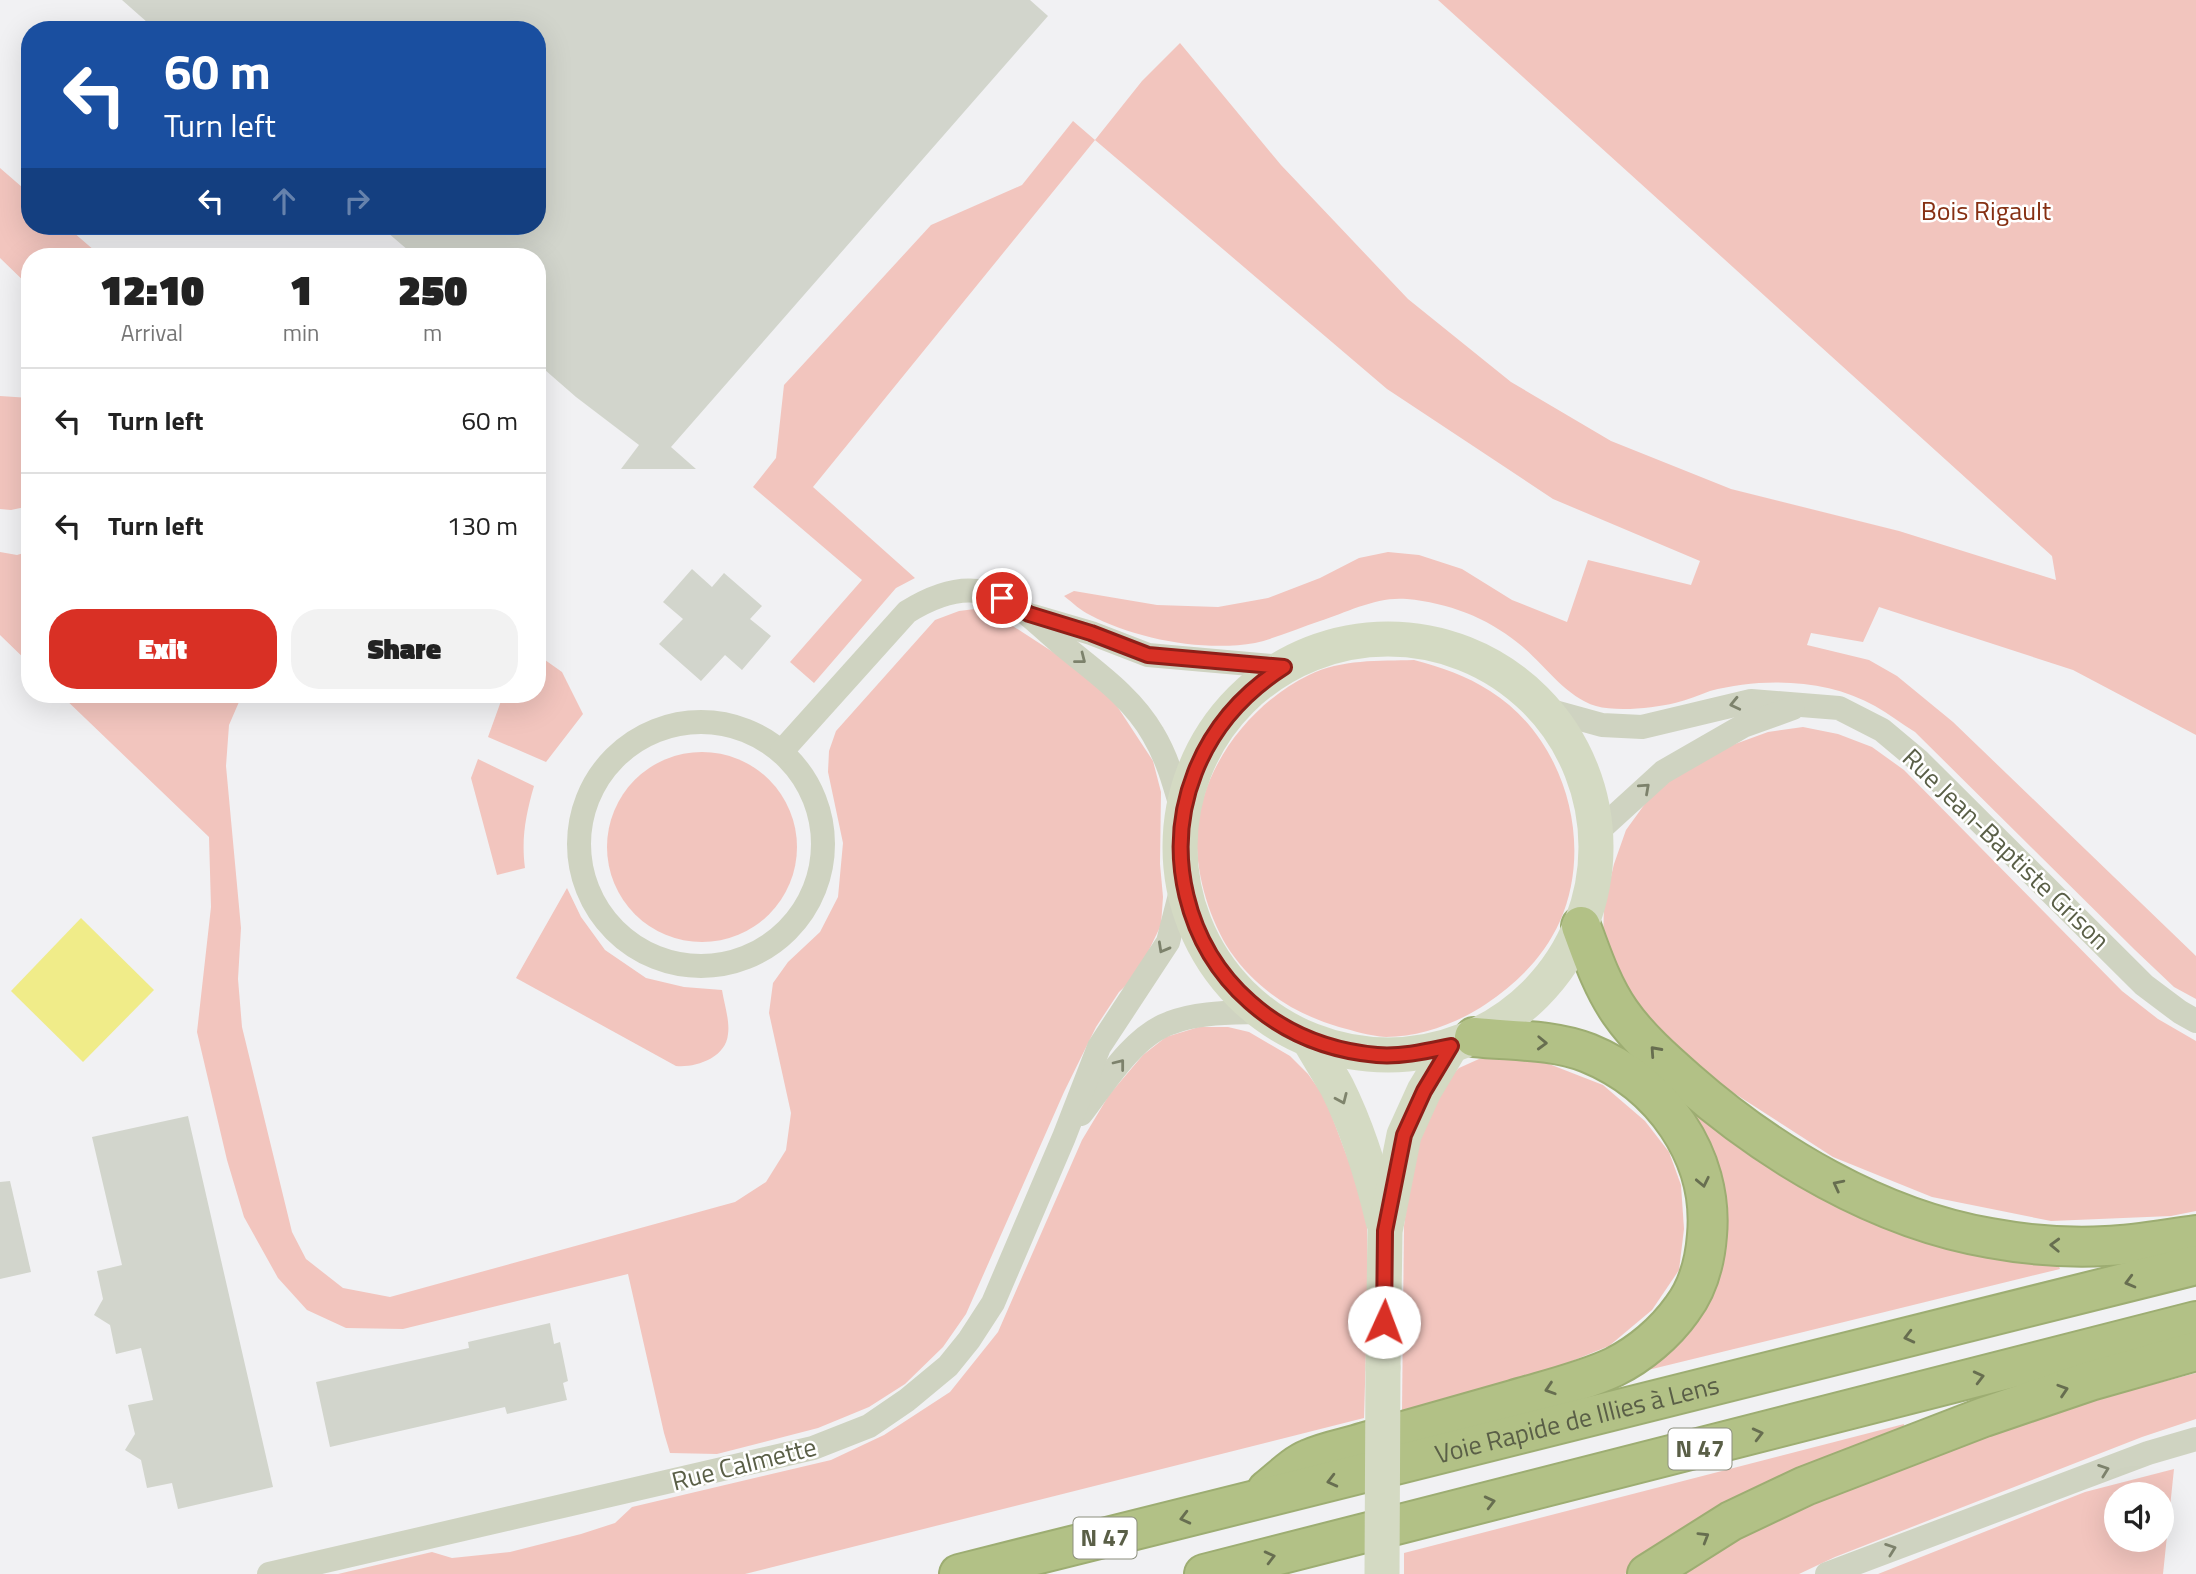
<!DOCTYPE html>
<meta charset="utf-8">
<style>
:root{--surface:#fff;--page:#f2f2f2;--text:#222;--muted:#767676;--line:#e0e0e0;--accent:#d93025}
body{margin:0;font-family:"Titillium Web",sans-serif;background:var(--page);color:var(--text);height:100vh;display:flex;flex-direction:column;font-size:26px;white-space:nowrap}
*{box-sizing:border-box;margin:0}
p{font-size:23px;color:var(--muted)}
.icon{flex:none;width:38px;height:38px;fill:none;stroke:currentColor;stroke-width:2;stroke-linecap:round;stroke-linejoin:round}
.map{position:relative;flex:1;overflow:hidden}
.sheet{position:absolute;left:21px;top:248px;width:525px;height:455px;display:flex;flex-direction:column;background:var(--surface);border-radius:28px;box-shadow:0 7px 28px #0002}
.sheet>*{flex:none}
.hud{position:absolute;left:21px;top:21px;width:525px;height:214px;border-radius:28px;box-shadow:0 7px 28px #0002;background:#1a4fa0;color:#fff;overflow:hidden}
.tools{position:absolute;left:2104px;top:1482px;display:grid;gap:14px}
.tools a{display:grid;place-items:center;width:70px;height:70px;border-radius:50%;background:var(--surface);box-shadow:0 7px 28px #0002;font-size:35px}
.pin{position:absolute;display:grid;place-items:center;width:60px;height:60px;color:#fff;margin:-30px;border:4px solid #fff;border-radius:50%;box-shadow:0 2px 7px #0007}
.me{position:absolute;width:77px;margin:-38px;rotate:2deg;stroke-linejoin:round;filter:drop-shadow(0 0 5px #0008)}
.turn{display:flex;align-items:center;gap:24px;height:147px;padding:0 28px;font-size:32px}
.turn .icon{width:91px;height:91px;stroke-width:2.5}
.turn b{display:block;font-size:49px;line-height:60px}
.lanes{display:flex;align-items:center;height:66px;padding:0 28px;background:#0003;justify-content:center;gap:35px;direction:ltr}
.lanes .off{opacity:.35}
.eta{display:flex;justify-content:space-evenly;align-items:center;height:119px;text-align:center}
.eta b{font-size:42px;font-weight:800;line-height:49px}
.action{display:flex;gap:14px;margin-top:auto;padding:14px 28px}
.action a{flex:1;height:80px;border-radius:28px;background:var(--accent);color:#fff;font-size:28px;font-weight:800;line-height:80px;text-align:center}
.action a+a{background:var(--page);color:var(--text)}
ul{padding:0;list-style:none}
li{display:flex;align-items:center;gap:21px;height:105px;padding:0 28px;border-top:2px solid var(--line)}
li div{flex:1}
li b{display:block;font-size:26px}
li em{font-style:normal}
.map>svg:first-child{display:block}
.green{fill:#f2c5be;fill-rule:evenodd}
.water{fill:#f0ec89}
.building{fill:#d2d5cc}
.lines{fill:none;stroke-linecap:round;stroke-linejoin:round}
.highway-casing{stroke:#9dad72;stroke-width:42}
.street{stroke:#cfd3c1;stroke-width:24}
.secondary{stroke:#d4dac3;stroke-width:35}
.highway{stroke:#b2c186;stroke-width:38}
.secondary-bridge{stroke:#d4dac3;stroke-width:35}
.oneway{stroke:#7d826c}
.oneway2{stroke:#676e50}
.oneway3{stroke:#7f846c}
.route-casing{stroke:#8d1f18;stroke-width:18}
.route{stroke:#d93025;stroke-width:12}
.labels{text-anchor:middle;stroke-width:5;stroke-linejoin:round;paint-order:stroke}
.shield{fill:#fff;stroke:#8c8f7e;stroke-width:2}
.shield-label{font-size:24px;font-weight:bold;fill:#5a5f47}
.park-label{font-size:26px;fill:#863013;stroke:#fff}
.street-label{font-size:26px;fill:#5a5f47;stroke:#fff}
</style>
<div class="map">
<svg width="2196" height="1574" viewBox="0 0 2196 1574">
<rect width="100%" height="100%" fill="#f1f1f3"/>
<g class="green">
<path d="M1438,0H2196V735L2073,670L1879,607L1863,642L1811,633L1807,645L1869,660L1897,676L1953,722L2196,956V999L2174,987L2135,950L1915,732C1902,724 1889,714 1875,706C1828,679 1762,677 1710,691C1699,695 1687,700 1675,703C1654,708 1617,712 1596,706C1564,696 1544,663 1518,643C1486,617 1448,603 1407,599C1378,596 1347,612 1320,621C1299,628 1276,638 1255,643C1204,652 1135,639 1090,615C1081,611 1073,603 1064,596L1074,591L1157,605L1218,607L1268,598L1320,578L1359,558L1388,552L1419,555L1462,569L1512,600L1567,622L1588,560L1691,585L1700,561L1553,499L1387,389L1095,140L813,487L915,578L896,588L814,683L790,662L862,580L753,487L776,458L784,385L931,225L1022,185L1073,121L1095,140L1142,81L1180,43L1281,165L1408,299L1511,382L1611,441L1731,489L1899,531L2056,580L2052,556Z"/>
<path d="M0,168L30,194V226H66L102,257H30V287L0,258Z"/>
<path d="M0,396L30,398V506L11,510L0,509Z"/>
<path d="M30,551V664L0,635V552L17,555Z"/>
<path d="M975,609L1002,619L1076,667L1113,700L1153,761L1161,792L1160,864L1163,897L1161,925L1137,975L1119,992L1096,1027L1064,1092L966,1314L943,1347L905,1384L869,1407L818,1428L717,1454L670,1453L664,1433L628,1274L403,1329L346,1328L307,1310L278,1278L244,1217L227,1160L197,1032L211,907L209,837L61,695H242L229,725L226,766L241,928L238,979L242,1027L292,1232L306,1259L343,1288L390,1297L735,1202L766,1182L786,1150L791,1113L769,1013L773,983L788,962L820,932L838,897L843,843L828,772L829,751L836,731L935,620L959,611Z"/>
<path d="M538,655L562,672L583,714L546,762L488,737L501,701L506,695H537Z"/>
<path d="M1414,660C1441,667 1467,676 1490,691C1564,737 1595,842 1560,921C1544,957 1517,983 1486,1004C1458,1023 1420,1037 1386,1037C1370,1036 1354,1031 1339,1027C1295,1014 1257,990 1230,951C1209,919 1195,872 1197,833C1201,767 1251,703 1309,675C1341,659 1379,661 1414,660Z"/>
<path d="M1803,727L1838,734L1872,747L1904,770L2122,991L2158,1019L2196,1041V1211L2171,1216L2051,1221L1932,1197L1833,1157L1726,1088L1644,1025L1603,941L1604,906L1614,864L1626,830L1647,801L1674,775L1716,751L1768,732Z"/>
<circle cx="702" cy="847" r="95"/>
<path d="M478,759L534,786C526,814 521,838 525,868L497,875L471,778Z"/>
<path d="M567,888L581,917L605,950L646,978L684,987L722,990C724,1003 730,1021 728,1034C726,1058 695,1068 676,1066L516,978Z"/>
<path d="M1199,1027H1228L1249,1032L1290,1056L1308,1074L1325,1098L1363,1199L1367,1227L1368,1282L1364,1418L745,1574H338L432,1552L452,1558L510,1552L581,1534L615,1523L632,1507L831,1460L884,1435L950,1392L998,1332L1082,1140L1109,1095L1143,1055L1166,1037Z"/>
<path d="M1500,1055H1526L1603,1085L1645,1121L1669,1152L1681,1185L1684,1229L1679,1270L1652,1310L1609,1346L1550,1370L1402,1411L1404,1226L1415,1136L1443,1083L1459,1068L1479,1059Z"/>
<path d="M1664,1088L1710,1118L2055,1257L2060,1269L1648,1370L1647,1364L1723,1213L1722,1182L1709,1141Z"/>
<path d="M2196,1373V1419L2142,1437L1835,1557L1799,1574H1666L1739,1530L2038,1415Z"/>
<path d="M1904,1424L1903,1431L1639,1564L1625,1574H1404V1553Z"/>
<path d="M2174,1469L2163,1574H1878L2085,1492ZM2161,1494V1540H2116V1494Z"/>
</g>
<path class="water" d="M81,918L154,990L83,1062L11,991Z"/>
<g class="building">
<path d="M122,0H1030L1048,16L671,447L696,469H621L639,445L576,397L537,363V257H416L380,226H537V30H156Z"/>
<path d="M692,569L712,587L724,573L762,606L750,619L771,636L742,670L725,655L701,681L659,644L683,619L663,602Z"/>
<path d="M188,1116L273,1487L178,1509L172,1483L147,1488L141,1460L125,1450L135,1434L128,1405L153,1400L141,1348L116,1354L110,1325L94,1315L103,1299L97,1271L122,1265L92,1137Z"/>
<path d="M10,1181L31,1272L0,1279V1182Z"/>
<path d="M550,1323L554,1344L560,1342L568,1381L563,1383L567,1400L507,1414L505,1407L330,1447L316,1382L469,1348L468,1342Z"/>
</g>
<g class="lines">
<defs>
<g id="highway">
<path d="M1581,926C1592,956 1602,986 1620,1012C1638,1038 1664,1061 1687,1081C1770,1154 1879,1219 1990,1238C2028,1245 2068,1248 2106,1246C2136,1245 2166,1239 2196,1235"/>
<path d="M1267,1490C1280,1480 1294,1465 1309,1459C1326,1451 1347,1448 1365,1442C1414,1428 1464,1414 1513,1400C1546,1390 1582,1382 1614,1367C1640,1354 1665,1333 1682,1309C1698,1288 1705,1262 1707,1235C1714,1156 1662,1083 1588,1053C1552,1039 1512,1041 1474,1037"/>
<path id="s1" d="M959,1574L2196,1265"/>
<path d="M1204,1574L2196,1321"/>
<path d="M1647,1574L1731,1521L1805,1486L1984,1417L2090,1381L2196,1351"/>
</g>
</defs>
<use href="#highway" class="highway-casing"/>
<g class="street">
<path d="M1033,616L1091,633L1148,655L1284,667"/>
<path d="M1544,709L1602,725L1642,727L1751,701L1839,708L1882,730L1919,761L2144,985L2180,1012L2196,1021"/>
<circle cx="701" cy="844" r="122"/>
<path d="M782,751L907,612C928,599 952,588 977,591C1012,595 1033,620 1058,641C1091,669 1131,695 1153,734C1168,759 1175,786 1183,814"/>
<path d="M1595,834L1663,772L1743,726L1793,708"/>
<path d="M1081,1114C1104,1084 1133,1036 1170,1023C1198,1012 1230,1013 1260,1012"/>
<path d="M269,1574L813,1448L869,1426L907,1400L948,1366L969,1340L993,1303L1064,1137L1099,1047L1168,942L1183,883"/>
<path d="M1827,1574L2148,1453L2196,1439"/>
</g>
<g class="secondary">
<circle cx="1388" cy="847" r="208"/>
<path d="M1309,1040C1318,1056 1328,1071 1337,1087C1358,1129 1372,1175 1383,1221"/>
<path d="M1383,1368L1385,1231L1404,1135L1424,1091L1451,1046"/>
</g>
<use href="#highway" class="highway"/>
<path class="secondary-bridge" d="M1382,1574L1383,1368"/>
</g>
<defs><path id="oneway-chevron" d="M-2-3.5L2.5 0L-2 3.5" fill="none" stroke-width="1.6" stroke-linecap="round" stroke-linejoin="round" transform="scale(1.75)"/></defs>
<g class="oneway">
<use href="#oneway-chevron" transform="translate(1081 659) rotate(38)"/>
<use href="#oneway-chevron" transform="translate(1735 704) rotate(167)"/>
<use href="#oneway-chevron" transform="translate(1645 788) rotate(-42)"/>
<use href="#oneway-chevron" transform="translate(1163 948) rotate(119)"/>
<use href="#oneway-chevron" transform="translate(1120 1064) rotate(-52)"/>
<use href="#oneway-chevron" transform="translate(2104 1470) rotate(-20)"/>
<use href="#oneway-chevron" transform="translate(1891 1549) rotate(-20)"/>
</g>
<g class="oneway2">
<use href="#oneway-chevron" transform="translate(1542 1043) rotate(2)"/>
<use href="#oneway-chevron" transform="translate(1655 1051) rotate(-132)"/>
<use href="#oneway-chevron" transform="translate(1703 1182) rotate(78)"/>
<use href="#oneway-chevron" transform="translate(1838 1185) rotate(-153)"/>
<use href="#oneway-chevron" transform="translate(2055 1245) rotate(-178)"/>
<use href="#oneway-chevron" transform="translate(2130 1282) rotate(165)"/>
<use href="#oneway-chevron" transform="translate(1909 1337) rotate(166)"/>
<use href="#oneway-chevron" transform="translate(1979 1377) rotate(-14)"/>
<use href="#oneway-chevron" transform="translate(1550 1389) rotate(162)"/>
<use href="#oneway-chevron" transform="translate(2063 1390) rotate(-18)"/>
<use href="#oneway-chevron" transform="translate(1758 1434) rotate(-14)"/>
<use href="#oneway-chevron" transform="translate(1332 1481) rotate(166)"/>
<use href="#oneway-chevron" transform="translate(1490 1502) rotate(-14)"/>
<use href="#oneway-chevron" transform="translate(1185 1518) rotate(166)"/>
<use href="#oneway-chevron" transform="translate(1704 1537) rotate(-31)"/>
<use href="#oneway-chevron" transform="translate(1270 1557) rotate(-14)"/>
</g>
<use class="oneway3" href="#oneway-chevron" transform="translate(1342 1099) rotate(66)"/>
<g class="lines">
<defs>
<path id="route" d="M1002,598L1029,614L1091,633L1148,655L1284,667C1108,779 1169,1036 1377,1055C1402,1057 1427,1051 1451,1046L1424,1091L1404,1135L1385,1231L1384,1322"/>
</defs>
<use href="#route" class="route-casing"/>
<use href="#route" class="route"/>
</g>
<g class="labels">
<g class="shield">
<rect x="1668.5" y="1428.5" width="63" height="41" rx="5"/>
<rect x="1073.5" y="1517.5" width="63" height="41" rx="5"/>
</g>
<g class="shield-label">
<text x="1700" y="1457">N 47</text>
<text x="1105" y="1546">N 47</text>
</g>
<g class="park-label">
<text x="1986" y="220">Bois Rigault</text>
</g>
<g class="street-label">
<text transform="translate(2006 849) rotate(44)" y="9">Rue Jean-Baptiste Grison</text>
<text dy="9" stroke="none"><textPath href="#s1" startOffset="637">Voie Rapide de Illies à Lens</textPath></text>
<text transform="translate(744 1464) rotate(-14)" y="9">Rue Calmette</text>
</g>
</g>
</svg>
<div class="tools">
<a><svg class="icon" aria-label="sound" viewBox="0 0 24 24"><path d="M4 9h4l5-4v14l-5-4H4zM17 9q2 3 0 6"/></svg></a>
</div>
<div class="pin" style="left:1002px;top:598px;background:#d93025"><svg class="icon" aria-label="arrive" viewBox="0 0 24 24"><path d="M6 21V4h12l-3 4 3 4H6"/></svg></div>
<svg class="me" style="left:1384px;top:1322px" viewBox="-20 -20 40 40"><circle r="19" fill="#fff"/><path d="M0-13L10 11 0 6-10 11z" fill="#d93025"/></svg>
<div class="hud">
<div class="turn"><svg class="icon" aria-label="left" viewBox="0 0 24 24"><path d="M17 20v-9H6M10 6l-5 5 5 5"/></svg><div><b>60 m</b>Turn left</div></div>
<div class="lanes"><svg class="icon" aria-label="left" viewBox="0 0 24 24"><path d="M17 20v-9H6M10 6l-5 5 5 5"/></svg><svg class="icon off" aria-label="ahead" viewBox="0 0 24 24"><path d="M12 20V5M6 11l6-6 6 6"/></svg><svg class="icon off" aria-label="right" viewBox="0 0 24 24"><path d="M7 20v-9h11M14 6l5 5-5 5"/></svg></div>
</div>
<section class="sheet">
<div class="eta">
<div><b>12:10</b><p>Arrival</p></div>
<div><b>1</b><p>min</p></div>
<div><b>250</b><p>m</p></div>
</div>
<ul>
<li><svg class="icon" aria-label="left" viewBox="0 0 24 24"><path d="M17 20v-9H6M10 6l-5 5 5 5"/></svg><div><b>Turn left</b></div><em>60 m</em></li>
<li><svg class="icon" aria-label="left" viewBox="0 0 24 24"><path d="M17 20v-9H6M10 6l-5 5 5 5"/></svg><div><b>Turn left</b></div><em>130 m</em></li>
</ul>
<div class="action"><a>Exit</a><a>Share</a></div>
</section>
</div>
